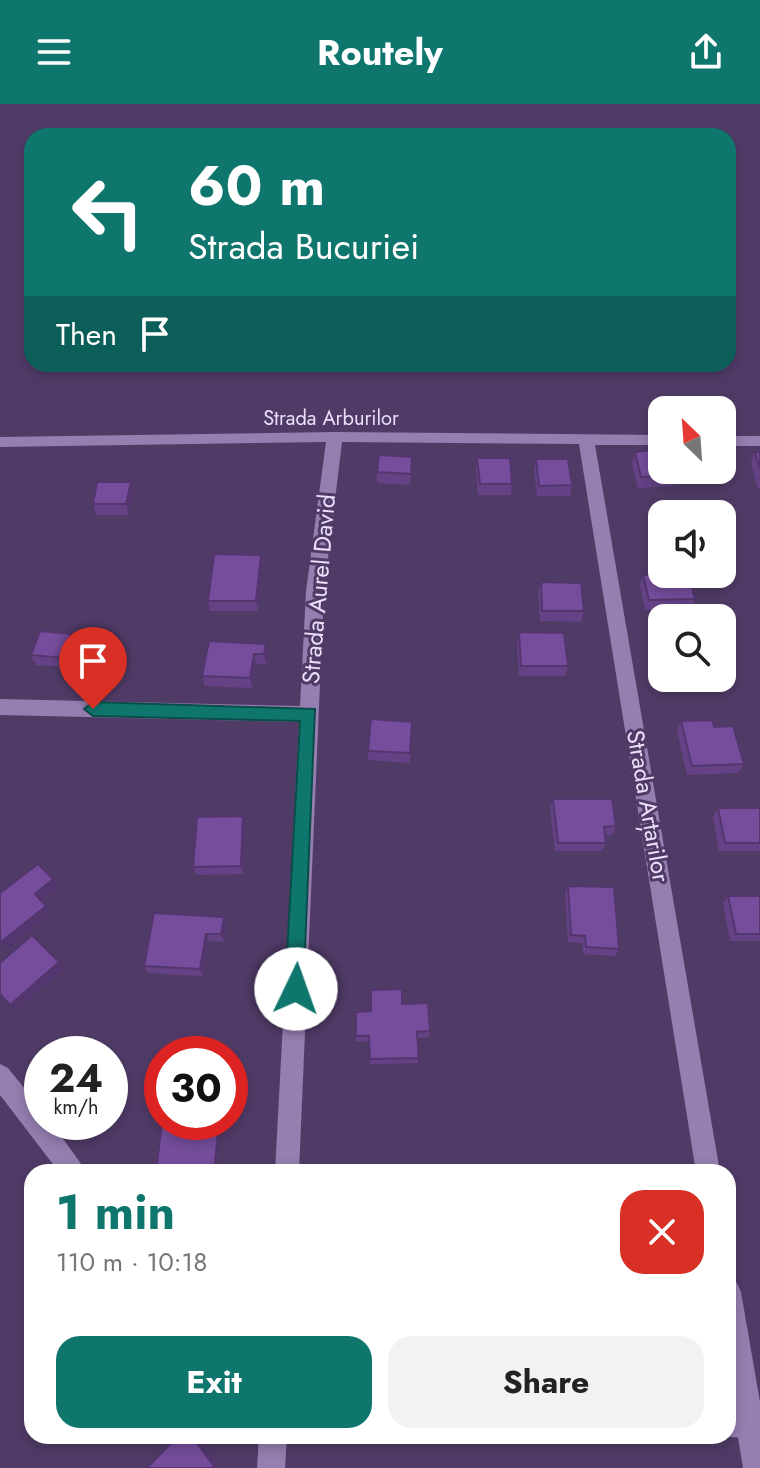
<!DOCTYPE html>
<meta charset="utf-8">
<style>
:root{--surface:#fff;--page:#f2f2f2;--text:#222;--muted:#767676;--accent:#0f766e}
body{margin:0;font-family:Jost,sans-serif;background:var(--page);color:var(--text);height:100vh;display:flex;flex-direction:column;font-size:30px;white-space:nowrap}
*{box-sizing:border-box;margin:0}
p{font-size:26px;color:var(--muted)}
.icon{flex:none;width:44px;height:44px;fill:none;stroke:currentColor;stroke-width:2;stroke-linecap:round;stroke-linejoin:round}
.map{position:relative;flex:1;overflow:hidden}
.drawer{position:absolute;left:24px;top:1060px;width:712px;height:280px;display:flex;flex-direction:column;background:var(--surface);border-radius:24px;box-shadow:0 4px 12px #0003}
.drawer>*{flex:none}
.top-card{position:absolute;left:24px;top:24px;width:712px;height:244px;border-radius:24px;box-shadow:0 4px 12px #0003;background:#0f766e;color:#fff;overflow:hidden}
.needle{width:52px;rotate:335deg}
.controls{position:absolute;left:648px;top:292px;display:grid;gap:16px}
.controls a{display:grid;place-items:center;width:88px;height:88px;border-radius:16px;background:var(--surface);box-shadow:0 4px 12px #0003;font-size:40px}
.speed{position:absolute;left:24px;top:932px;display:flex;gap:16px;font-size:40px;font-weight:700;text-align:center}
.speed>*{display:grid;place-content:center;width:104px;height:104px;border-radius:50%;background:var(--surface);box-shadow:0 4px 12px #0003;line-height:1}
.speed small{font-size:20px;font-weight:400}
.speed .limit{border:12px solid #d22;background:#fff;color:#111}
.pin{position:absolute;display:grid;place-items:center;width:68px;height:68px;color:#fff;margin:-82px -34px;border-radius:50% 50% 50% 0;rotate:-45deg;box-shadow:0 0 8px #0007}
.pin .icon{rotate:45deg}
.me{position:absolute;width:88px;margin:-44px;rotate:3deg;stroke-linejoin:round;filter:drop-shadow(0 0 6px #0008)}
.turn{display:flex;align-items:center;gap:28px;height:168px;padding:0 32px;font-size:36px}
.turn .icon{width:104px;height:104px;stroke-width:2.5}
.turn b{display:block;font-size:56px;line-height:68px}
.then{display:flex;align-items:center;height:76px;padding:0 32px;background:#0003;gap:16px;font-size:30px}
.round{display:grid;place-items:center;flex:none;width:84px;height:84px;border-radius:24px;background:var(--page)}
.head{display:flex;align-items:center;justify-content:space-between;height:136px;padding:0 32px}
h1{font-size:48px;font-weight:700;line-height:60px;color:var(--accent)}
.button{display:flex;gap:16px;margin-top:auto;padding:16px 32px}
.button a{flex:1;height:92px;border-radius:24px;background:var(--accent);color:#fff;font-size:32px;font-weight:700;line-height:92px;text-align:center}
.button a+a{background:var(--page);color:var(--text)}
header{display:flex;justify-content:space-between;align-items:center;height:104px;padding:0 32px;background:var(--accent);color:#fff;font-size:36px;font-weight:700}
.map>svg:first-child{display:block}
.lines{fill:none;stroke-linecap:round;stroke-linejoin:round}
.lane{fill:#957eb0;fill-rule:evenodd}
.street{fill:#957eb0;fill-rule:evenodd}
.wall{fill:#654286}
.shaded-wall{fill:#52366d}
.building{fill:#754d9c;stroke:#52366d;stroke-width:2}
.route{fill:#0f766e;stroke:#0a4d48;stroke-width:2}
.labels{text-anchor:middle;stroke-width:6;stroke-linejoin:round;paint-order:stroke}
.far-street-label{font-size:20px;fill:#eadef9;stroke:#503b67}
.street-label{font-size:24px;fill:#eadef9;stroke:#503b67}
</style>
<header><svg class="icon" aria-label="menu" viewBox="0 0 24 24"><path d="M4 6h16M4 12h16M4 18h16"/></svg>Routely<svg class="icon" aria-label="share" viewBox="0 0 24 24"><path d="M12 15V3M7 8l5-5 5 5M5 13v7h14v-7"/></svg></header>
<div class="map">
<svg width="760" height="1364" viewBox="0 0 760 1364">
<rect width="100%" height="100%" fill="#503b67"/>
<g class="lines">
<path class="lane" d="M728,1312L760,1314V1336L723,1332H728Z"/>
<g class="street">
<path d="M335,328L662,331V341H595L720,1068H696L579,340L342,338L324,487L299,1068H275L299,618L0,611V595L300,602L306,487L326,338L0,343V333Z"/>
<rect x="722" y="332" width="38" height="10"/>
<path d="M0,960L8,964L42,1006V1018H51L87,1068H59L0,991Z"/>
<path d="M728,1175L737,1179L741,1188L760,1298V1364H743L728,1271Z"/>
<path d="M259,1332H287L285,1364H257Z"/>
</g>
</g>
<g class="wall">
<path d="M635,348L677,372L673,382L638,384L632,360Z"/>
<path d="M755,348H760V385H758L751,359Z"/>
<path d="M412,353L410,381L377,379V368Z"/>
<path d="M477,354L512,380L511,391H478L476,365Z"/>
<path d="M536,355L572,381L570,392H537L534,366Z"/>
<path d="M131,378L134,389L129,411H96L93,400Z"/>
<path d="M261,451L263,461L258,507H210L208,497Z"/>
<path d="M643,471L695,495L690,505L645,506L640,481Z"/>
<path d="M541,478L584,507L581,518L540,517L538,488Z"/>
<path d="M519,528L568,562L565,572H519L517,538Z"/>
<path d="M71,530L75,540L67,563L36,561L31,551Z"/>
<path d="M266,540L268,550L266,560H256L252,584L205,582L202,572Z"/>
<path d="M681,617L714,623L744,660L738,669L687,671L677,627Z"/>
<path d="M412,618L410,659L368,656V647Z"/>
<path d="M553,695L616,722L612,731H605L606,739L602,747H555L550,704Z"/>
<path d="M718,704H760V747H719L713,713Z"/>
<path d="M243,712L245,720L243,770L196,771L193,763Z"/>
<path d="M568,782L619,845L615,852L583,850L582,839L568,838L565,789Z"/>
<path d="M728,792H760V837H730L723,799Z"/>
<path d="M224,813L227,820L224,838L209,837L203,872L148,869L144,862Z"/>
<path d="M402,900L430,927L429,933L418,934V959L370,960L369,938L356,937V908L371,907Z"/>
</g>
<g class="shaded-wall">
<path d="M131,378L134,389L129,411L126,400Z"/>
<path d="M261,451L263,461L258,507L256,497Z"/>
<path d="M71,530L75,540L67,563L63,554Z"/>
<path d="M266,540L268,550L266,560L264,550Z"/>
<path d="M254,550L256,560L252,584L250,574Z"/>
<path d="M243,712L245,720L243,770L241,762Z"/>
<path d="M53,775L58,783L40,797L35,790Z"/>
<path d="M46,802L52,809L8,845L1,838Z"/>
<path d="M224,813L227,820L224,838L221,830Z"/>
<path d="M206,830L209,837L203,872L200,865Z"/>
<path d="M59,858L64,865L16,907L10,901Z"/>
<path d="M219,1018H222L217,1068H214Z"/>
<path d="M192,1332H197L220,1364H215Z"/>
</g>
<g class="building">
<path d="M662,345V366H675L677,372L641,373L635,348Z"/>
<path d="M755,348H760V365Z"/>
<path d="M379,351L412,353L411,370L377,368Z"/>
<path d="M477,354H510L512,380H480Z"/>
<path d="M536,355H568L572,381L539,382Z"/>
<path d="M97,378H131L126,400H93Z"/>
<path d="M214,450L261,451L256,497H208Z"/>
<path d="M688,470L695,495L649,496L643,471Z"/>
<path d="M541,478L581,479L584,507H542Z"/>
<path d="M40,527L71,530L63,554L31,551Z"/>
<path d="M519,528L564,529L568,562H521Z"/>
<path d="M209,537L266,540L264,550H254L250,574L202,572Z"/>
<path d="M371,615L412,618L410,649L368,647Z"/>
<path d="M712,616L714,623L733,622L744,660L692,662L681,617Z"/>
<path d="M553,695H612L616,722L604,723L606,739H558Z"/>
<path d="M718,704H760V739H725Z"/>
<path d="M243,712L241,762L193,763L197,713Z"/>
<path d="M38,760L53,775L35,790L46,802L1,838L0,836V789Z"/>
<path d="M568,782L614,783L619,845L586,843L585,832L571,831Z"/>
<path d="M728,792H760V830H736Z"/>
<path d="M154,809L224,813L221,830H206L200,865L144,862Z"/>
<path d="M32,831L59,858L10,901L0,890V859Z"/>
<path d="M402,885V900L428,899L430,927L417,928L419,954L370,955L369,932H356V908L371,907V886Z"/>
<path d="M162,1018H219L214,1068H156Z"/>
<path d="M178,1332H192L215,1364H147Z"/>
</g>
<path class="route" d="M93,598L315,605L303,892L296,894L288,892L285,885L300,617L93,612L84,605Z"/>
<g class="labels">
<g class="far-street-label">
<text x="331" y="321">Strada Arburilor</text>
</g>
<g class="street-label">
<text transform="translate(319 485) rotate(-85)" y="8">Strada Aurel David</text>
<text transform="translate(648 702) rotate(80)" y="8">Strada Arțarilor</text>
</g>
</g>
</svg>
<div class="controls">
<a><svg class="needle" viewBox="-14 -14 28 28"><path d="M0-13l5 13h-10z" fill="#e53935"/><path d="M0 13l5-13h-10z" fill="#767676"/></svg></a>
<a><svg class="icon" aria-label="sound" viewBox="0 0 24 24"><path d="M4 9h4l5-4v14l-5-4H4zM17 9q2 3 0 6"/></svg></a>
<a><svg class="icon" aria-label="search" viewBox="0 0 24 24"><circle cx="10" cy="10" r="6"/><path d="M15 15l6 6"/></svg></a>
</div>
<div class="speed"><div>24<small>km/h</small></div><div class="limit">30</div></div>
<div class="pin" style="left:93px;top:605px;background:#d93025"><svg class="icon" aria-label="arrive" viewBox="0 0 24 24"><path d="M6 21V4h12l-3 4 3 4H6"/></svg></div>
<svg class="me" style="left:296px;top:885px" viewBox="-20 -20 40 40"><circle r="19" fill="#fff"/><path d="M0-13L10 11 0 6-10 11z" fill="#0f766e"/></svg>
<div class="top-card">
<div class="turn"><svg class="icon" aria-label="left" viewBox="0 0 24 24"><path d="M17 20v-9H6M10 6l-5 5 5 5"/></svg><div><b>60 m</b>Strada Bucuriei</div></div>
<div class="then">Then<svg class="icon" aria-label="arrive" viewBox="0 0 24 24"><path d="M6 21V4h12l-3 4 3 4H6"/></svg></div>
</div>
<section class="drawer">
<div class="head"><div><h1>1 min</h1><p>110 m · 10:18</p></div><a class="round" style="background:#d93025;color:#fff"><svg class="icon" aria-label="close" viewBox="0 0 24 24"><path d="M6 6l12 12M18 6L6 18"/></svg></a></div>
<div class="button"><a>Exit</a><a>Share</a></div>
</section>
</div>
